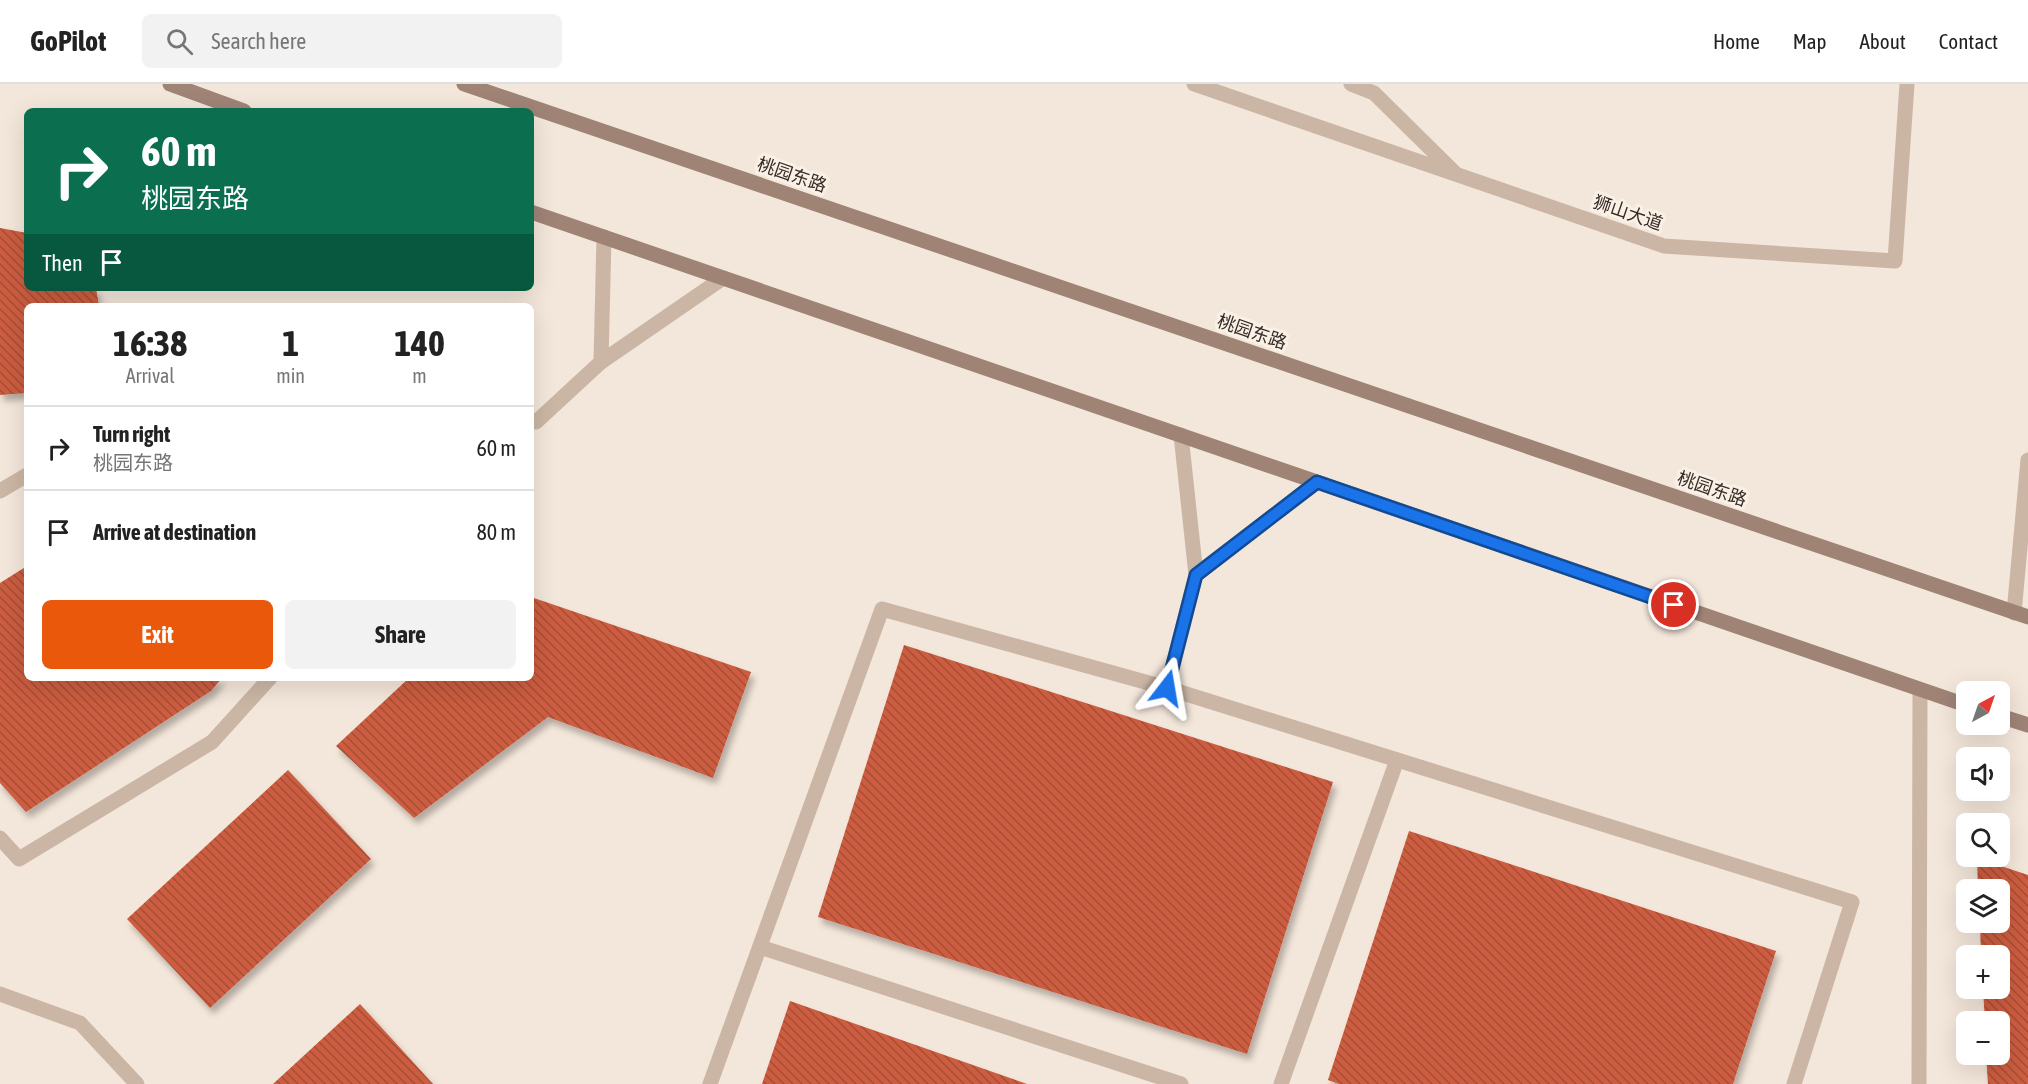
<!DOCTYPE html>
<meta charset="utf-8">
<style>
:root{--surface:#fff;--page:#f2f2f2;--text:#222;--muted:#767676;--line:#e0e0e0;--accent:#ea580c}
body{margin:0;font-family:"Asap Condensed","Noto Sans SC",sans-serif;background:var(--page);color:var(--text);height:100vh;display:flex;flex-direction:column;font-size:22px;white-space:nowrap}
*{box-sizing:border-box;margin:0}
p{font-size:20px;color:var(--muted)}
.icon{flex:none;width:33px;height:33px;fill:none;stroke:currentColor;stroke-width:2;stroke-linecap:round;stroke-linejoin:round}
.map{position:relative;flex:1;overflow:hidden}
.panel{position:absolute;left:24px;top:219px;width:510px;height:378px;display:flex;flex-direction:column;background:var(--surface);border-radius:9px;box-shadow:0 6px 24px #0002}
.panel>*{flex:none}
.hud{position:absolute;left:24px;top:24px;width:510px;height:183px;border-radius:9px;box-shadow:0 6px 24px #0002;background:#0b6e4f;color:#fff;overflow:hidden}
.needle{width:39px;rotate:40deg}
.fabs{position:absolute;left:1956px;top:597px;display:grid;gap:12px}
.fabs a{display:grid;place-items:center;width:54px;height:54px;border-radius:9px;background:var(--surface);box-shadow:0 6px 24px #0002;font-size:30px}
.pin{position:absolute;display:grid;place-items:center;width:51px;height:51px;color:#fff;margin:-26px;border:3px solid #fff;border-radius:50%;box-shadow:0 2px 6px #0007}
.me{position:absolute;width:66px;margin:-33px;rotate:14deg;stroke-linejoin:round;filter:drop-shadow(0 0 4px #0008)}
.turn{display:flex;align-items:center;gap:21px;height:126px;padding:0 18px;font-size:27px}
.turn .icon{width:78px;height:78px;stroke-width:2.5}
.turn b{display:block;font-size:42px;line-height:51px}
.then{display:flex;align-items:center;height:57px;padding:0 18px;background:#0003;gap:12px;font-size:22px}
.eta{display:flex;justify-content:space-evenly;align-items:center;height:102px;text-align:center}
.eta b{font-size:36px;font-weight:700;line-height:42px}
.primary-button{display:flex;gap:12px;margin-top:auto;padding:12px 18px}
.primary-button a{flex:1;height:69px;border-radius:9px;background:var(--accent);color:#fff;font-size:24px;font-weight:700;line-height:69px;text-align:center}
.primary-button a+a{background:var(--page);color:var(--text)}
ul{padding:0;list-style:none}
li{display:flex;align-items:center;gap:18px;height:84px;padding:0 18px;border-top:2px solid var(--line)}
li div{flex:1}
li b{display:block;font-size:22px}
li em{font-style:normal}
header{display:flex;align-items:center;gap:36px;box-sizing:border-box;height:84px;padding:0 30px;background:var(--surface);border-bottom:2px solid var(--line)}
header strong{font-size:28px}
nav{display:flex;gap:33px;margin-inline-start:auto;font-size:21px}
.search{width:420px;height:54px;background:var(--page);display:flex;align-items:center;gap:15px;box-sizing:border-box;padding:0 21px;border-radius:9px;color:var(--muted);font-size:22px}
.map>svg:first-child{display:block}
.building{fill:url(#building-back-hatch);filter:url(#shadow)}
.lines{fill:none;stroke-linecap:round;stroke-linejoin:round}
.service{stroke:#cbb6a5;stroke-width:15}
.minor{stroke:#cbb6a5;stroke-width:15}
.secondary{stroke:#9f8476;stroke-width:15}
.route-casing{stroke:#114b97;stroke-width:15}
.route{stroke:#1a73e8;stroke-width:10}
.labels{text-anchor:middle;stroke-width:6;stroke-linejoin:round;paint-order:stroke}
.street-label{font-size:18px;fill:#372b27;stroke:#faf1e6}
</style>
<header>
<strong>GoPilot</strong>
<div class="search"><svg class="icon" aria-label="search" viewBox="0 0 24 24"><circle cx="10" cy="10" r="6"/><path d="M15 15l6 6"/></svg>Search here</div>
<nav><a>Home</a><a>Map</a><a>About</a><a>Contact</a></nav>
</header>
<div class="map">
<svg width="2028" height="1000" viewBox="0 0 2028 1000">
<defs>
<pattern id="building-back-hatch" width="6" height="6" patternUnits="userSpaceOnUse" patternTransform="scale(1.5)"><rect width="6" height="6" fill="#cc5d3f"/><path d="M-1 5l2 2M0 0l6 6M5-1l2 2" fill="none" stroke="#a64d35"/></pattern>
<filter id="shadow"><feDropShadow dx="3.5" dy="6" stdDeviation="3" flood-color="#0004"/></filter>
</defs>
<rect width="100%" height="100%" fill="#f3e6da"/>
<g class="building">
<path d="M0,144L27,149V204H96L99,222H27V309L0,311Z"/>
<path d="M27,482V594H222L211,607L26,728L0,699V499Z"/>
<path d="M531,513L751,588L713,694L548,633L414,734L336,662L409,594H531Z"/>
<path d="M904,561L1333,698L1247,970L818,833Z"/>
<path d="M288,686L371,775L210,924L127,835Z"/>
<path d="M1409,747L1776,867L1733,1000H1339L1328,996Z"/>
<path d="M1977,774L2028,791V1000H1988L1986,970H2000V938H1985L1983,904H2000V872H1981L1980,838H2000V806H1978Z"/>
<path d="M790,917L1027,1000H762Z"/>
<path d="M360,920L433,1000H273Z"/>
</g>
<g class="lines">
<g class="service">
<path d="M1194,0L1664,162L1895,177L1907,0"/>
<path d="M1351,0L1374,9L1454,88"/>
<path d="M601,278L604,153"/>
<path d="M531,336L536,338L601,278L723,194"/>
<path d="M1181,351L1196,491L1317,398"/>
<path d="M0,407L27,391"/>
<path d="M2014,529L2028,376"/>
<path d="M1167,604L1196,491"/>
<path d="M0,754L19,775L212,658L270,594"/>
<path d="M760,863L1181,1000"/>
<path d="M0,910L80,939L137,1000"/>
<path d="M710,1000L882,525L1167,604L1852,818L1794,1000"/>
<path d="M1281,1000L1397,676"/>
</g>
<path class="minor" d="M1919,1000L1920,606"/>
<g class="secondary">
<path d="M170,0L244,27"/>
<path d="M464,0L2028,533"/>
<path d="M531,128L1966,621"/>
<path d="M2000,632L2028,641"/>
</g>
</g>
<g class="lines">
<defs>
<path id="route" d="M1167,604L1196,491L1317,398L1674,521"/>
</defs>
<use href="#route" class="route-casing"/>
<use href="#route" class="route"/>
</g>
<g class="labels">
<g class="street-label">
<text transform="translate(792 91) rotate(19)" y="6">桃园东路</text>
<text transform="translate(1628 129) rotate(19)" y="6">狮山大道</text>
<text transform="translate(1252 248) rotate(19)" y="6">桃园东路</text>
<text transform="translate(1712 405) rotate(19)" y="6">桃园东路</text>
</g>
</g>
</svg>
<div class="fabs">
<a><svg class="needle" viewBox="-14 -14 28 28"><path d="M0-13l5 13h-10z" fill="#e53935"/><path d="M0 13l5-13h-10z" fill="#767676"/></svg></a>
<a><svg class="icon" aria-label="sound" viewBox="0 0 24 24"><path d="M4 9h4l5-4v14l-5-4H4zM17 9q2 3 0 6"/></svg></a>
<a><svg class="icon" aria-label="search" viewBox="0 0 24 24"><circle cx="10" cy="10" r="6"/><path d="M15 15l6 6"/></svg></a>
<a><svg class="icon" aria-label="layers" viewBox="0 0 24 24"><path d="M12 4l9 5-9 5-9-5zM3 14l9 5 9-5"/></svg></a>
<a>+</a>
<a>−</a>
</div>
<div class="pin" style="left:1674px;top:521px;background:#d93025"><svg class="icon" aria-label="arrive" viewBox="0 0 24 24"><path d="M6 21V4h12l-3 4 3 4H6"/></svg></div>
<svg class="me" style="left:1167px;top:604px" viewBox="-20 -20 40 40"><path d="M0-17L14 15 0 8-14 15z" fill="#1a73e8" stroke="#fff" stroke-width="4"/></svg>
<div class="hud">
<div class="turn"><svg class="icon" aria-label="right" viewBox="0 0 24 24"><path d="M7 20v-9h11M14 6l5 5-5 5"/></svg><div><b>60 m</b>桃园东路</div></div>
<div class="then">Then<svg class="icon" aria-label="arrive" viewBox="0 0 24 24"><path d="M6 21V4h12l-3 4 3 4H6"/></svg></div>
</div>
<section class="panel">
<div class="eta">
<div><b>16:38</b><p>Arrival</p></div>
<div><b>1</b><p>min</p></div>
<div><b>140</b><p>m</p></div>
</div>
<ul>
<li><svg class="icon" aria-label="right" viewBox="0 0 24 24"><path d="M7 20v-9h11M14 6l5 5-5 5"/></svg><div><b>Turn right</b><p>桃园东路</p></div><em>60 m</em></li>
<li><svg class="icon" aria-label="arrive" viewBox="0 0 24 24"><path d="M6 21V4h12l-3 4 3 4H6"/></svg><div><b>Arrive at destination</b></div><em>80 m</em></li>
</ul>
<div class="primary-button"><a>Exit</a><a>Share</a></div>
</section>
</div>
